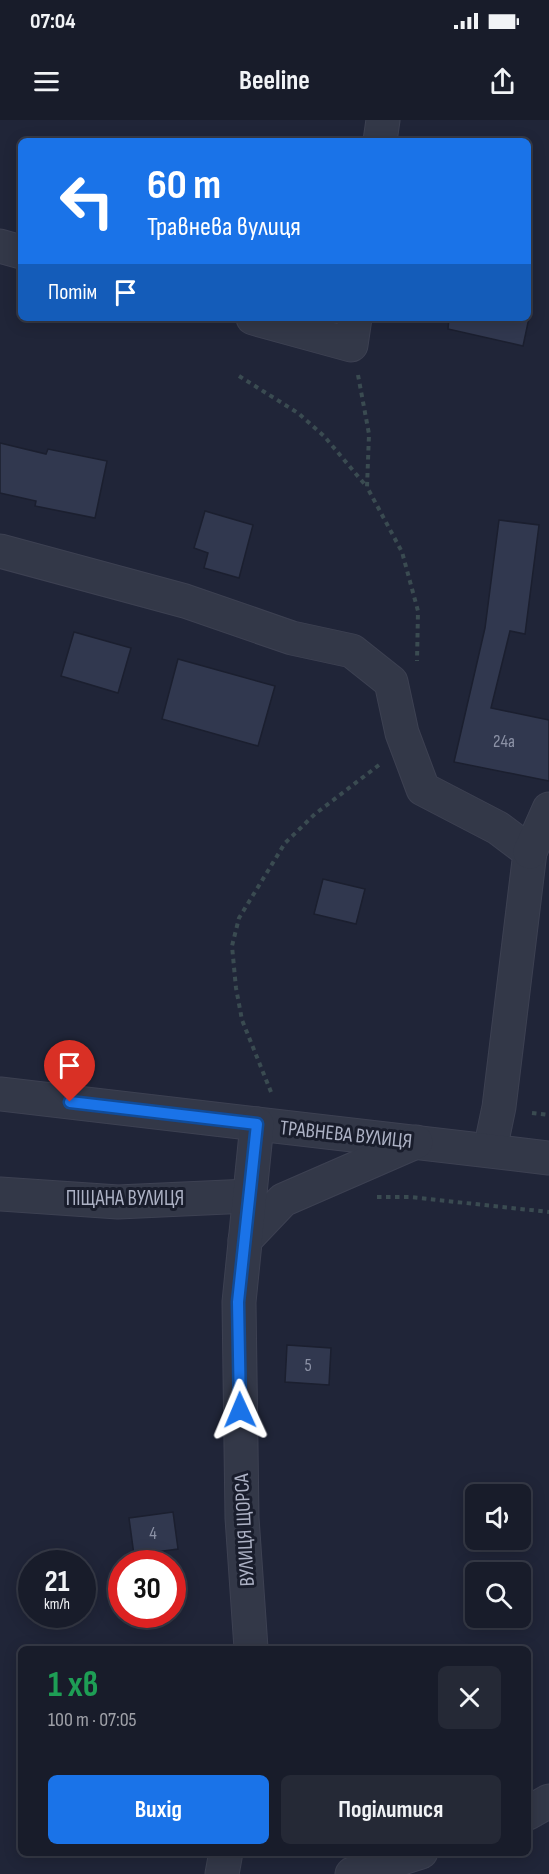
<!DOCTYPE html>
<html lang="uk">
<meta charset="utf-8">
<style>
:root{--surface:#181c2a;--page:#252936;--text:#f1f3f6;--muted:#9fa1a8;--line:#363a47;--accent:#1a73e8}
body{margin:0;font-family:"Sofia Sans Condensed",sans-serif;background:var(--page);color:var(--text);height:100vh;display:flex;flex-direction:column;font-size:22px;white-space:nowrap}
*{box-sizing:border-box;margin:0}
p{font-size:20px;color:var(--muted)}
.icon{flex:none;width:33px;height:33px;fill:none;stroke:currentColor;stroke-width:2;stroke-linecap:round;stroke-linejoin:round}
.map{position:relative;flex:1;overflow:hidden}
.drawer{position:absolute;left:18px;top:1526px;width:513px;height:210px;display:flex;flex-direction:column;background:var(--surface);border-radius:9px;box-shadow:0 3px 15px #0003,0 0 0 2px var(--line)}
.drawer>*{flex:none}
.top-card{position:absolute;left:18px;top:18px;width:513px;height:183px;border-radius:9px;box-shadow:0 3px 15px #0003,0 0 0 2px var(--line);background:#1a73e8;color:#fff;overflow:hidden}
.controls{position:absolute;left:465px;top:1364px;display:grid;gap:12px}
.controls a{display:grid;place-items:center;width:66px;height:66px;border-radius:9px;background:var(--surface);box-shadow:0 3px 15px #0003,0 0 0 2px var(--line);font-size:30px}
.speed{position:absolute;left:18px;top:1430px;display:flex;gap:12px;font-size:30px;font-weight:700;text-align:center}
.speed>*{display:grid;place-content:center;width:78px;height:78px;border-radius:50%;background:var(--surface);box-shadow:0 3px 15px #0003,0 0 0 2px var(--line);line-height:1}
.speed small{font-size:15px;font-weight:400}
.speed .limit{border:9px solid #d22;background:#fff;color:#111}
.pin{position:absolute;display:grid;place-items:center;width:51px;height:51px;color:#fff;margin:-62px -26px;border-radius:50% 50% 50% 0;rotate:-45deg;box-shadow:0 0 6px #0007}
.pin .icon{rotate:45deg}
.me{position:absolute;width:66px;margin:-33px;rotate:359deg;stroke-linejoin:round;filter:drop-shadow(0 0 4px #0008)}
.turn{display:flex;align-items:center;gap:21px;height:126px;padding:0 30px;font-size:27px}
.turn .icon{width:78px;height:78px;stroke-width:2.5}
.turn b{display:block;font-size:42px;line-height:51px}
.then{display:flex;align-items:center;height:57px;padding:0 30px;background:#0003;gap:12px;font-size:22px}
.round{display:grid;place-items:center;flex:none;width:63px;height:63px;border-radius:9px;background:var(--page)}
.headline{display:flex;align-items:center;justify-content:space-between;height:102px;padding:0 30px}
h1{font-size:36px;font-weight:700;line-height:45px;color:#1e9e55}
.cta{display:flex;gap:12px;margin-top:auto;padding:12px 30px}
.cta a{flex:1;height:69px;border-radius:9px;background:var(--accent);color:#fff;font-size:24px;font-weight:700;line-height:69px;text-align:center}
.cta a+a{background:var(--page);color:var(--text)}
.status{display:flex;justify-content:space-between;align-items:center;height:42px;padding:0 30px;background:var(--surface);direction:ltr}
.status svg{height:16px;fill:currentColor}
header{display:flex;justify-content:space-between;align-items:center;height:78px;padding:0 30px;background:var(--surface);font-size:27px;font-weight:700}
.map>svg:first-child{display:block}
.building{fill:#31384f;stroke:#1b1f2f;stroke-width:1.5}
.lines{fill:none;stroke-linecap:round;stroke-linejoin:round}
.minor-casing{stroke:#3d4152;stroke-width:35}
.path{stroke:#3a4b51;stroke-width:4;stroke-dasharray:4.5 4.5;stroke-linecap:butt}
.minor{stroke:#333848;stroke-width:33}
.route-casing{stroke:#114b97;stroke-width:15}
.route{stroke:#1a73e8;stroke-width:10}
.labels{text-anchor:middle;stroke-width:6;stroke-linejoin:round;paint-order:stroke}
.number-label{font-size:18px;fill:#8c92a6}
.street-label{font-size:21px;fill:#adb2c5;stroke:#191d2c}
</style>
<div class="status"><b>07:04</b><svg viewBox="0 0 49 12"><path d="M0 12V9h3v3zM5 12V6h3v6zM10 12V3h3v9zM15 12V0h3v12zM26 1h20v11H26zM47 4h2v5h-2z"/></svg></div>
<header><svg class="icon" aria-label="menu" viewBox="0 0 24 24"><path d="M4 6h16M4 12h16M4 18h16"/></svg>Beeline<svg class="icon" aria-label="share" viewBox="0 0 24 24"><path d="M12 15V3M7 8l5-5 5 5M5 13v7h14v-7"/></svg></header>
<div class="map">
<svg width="549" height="1754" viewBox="0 0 549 1754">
<rect width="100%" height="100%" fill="#202538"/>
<g class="building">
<path d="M449,198H529L523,226L448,209Z"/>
<path d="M0,323L46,334L48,329L107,341L95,398L35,386L36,381L0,373Z"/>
<path d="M205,391L253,405L239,458L204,448L208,433L194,428Z"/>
<path d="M499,400L539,405L525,514L510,511L491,588L549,600V661L454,642L485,508Z"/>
<path d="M74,512L131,528L118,573L61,556Z"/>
<path d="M178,539L275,566L258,626L162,599Z"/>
<path d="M323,759L365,769L356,804L314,794Z"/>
<path d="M287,1225L331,1228L329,1265L285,1262Z"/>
<path d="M173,1392L178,1429L134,1435L129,1398Z"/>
</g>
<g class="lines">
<defs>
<g id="minor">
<path d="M380,21L383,0"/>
<path d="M0,126L21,132"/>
<path d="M253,198L351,225L355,198"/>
<path d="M0,431L185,481L292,518L352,531L391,562L402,613L423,669L498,708L530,732L499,987L490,1030"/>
<path d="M530,732L549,689"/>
<path d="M0,974L549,1038"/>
<path d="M0,1074L118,1082L249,1076"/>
<path d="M245,1120L283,1080L416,1022"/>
<path d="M251,1528L242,1398L239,1182L257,1004"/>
<path d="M528,1693L549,1681"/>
<path d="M222,1754L226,1732"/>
<path d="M352,1754L421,1732"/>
</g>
</defs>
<use href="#minor" class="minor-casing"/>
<g class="path">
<path d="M358,255L369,314L367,367L402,432L418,491L417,541"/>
<path d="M239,256L298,293L324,316L367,367"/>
<path d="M271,972L242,900L236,868L232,826L239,798L285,723L315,694L379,645"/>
<path d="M532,993L549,995"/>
<path d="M377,1077H410L549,1092"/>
</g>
<use href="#minor" class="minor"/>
</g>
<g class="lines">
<defs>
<path id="route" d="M70,982L257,1004L238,1182L240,1290"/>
</defs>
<use href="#route" class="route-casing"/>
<use href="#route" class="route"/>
</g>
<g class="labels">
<g class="number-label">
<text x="504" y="627">24а</text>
<text x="308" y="1251">5</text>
<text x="153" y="1419">4</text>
</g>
<g class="street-label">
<text transform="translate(346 1014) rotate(6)" y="7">ТРАВНЕВА ВУЛИЦЯ</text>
<text x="125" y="1085">ПІЩАНА ВУЛИЦЯ</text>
<text transform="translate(244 1410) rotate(-93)" y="7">ВУЛИЦЯ ЩОРСА</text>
</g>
</g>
</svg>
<div class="controls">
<a><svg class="icon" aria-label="sound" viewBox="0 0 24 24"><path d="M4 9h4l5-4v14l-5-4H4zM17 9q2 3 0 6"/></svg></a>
<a><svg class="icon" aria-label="search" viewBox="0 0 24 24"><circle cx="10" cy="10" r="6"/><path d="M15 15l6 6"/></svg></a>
</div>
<div class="speed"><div>21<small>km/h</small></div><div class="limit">30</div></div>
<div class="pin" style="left:70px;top:982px;background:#d93025"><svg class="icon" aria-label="arrive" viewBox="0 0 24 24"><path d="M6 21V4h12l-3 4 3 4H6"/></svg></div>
<svg class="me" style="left:240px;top:1290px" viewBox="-20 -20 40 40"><path d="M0-17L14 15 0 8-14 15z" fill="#1a73e8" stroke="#fff" stroke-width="4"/></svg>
<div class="top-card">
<div class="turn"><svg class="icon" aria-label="left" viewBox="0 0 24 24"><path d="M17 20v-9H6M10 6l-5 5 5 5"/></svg><div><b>60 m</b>Травнева вулиця</div></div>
<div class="then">Потім<svg class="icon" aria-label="arrive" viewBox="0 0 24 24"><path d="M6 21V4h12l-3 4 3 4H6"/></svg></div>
</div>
<section class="drawer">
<div class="headline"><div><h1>1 хв</h1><p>100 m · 07:05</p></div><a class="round"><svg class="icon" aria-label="close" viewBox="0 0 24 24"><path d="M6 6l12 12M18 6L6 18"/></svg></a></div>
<div class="cta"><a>Вихід</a><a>Поділитися</a></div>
</section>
</div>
